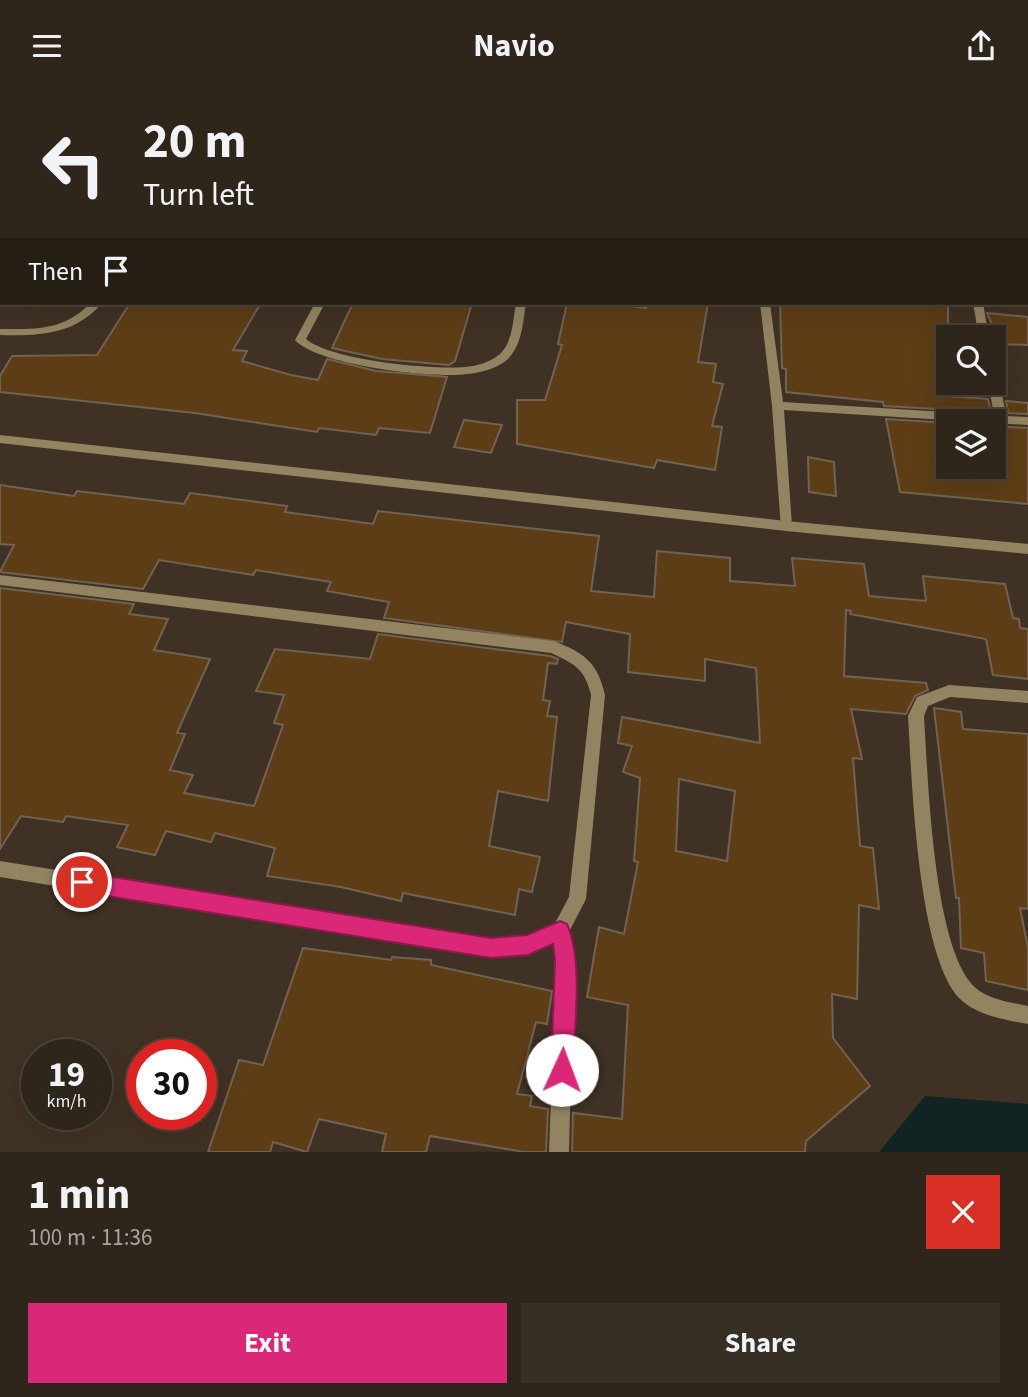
<!DOCTYPE html>
<meta charset="utf-8">
<style>
:root{--surface:#2f261b;--page:#372e24;--text:#f1f3f6;--muted:#a7a5a3;--line:#4a433a;--accent:#db2777}
body{margin:0;font-family:"Source Sans 3",sans-serif;background:var(--page);color:var(--text);height:100vh;display:flex;flex-direction:column;font-size:26px;white-space:nowrap}
*{box-sizing:border-box;margin:0}
p{font-size:23px;color:var(--muted)}
.icon{flex:none;width:38px;height:38px;fill:none;stroke:currentColor;stroke-width:2;stroke-linecap:round;stroke-linejoin:round}
.map{position:relative;height:1061px;overflow:hidden}
.details{display:flex;flex-direction:column;background:var(--surface);flex:1}
.details>*{flex:none}
.banner{position:absolute;left:0px;top:0px;width:1029px;height:214px;box-shadow:0 7px 28px #0002,0 0 0 2px var(--line);background:#2f261b;color:var(--text);overflow:hidden}
.buttons{position:absolute;left:936px;top:234px;display:grid;gap:14px}
.buttons a{display:grid;place-items:center;width:70px;height:70px;border-radius:0px;background:var(--surface);box-shadow:0 7px 28px #0002,0 0 0 2px var(--line);font-size:35px}
.speed{position:absolute;left:21px;top:948px;display:flex;gap:14px;font-size:35px;font-weight:700;text-align:center}
.speed>*{display:grid;place-content:center;width:91px;height:91px;border-radius:50%;background:var(--surface);box-shadow:0 7px 28px #0002,0 0 0 2px var(--line);line-height:1}
.speed small{font-size:18px;font-weight:400}
.speed .limit{border:10px solid #d22;background:#fff;color:#111}
.pin{position:absolute;display:grid;place-items:center;width:60px;height:60px;color:#fff;margin:-30px;border:4px solid #fff;border-radius:50%;box-shadow:0 2px 7px #0007}
.me{position:absolute;width:77px;margin:-38px;rotate:2deg;stroke-linejoin:round;filter:drop-shadow(0 0 5px #0008)}
.turn{display:flex;align-items:center;gap:24px;height:147px;padding:0 28px;font-size:32px}
.turn .icon{width:91px;height:91px;stroke-width:2.5}
.turn b{display:block;font-size:49px;line-height:60px}
.then{display:flex;align-items:center;height:66px;padding:0 28px;background:#0003;gap:14px;font-size:26px}
.round{display:grid;place-items:center;flex:none;width:74px;height:74px;border-radius:0px;background:var(--page)}
.headline{display:flex;align-items:center;justify-content:space-between;height:119px;padding:0 28px}
h1{font-size:42px;font-weight:700;line-height:52px}
.primary-button{display:flex;gap:14px;margin-top:auto;padding:14px 28px}
.primary-button a{flex:1;height:80px;border-radius:0px;background:var(--accent);color:#fff;font-size:28px;font-weight:700;line-height:80px;text-align:center}
.primary-button a+a{background:var(--page);color:var(--text)}
header{display:flex;justify-content:space-between;align-items:center;height:91px;padding:0 28px;background:var(--surface);font-size:32px;font-weight:700}
.map>svg:first-child{display:block}
.water{fill:#122324}
.building{fill:#5c3d16;stroke:#716252;stroke-width:2;fill-rule:evenodd}
.lines{fill:none;stroke-linecap:round;stroke-linejoin:round}
.minor{fill:#928361;fill-rule:evenodd}
.tertiary{fill:#928361;fill-rule:evenodd}
.route{fill:#db2777;stroke:#8e194d;stroke-width:2}
</style>
<header><svg class="icon" aria-label="menu" viewBox="0 0 24 24"><path d="M4 6h16M4 12h16M4 18h16"/></svg>Navio<svg class="icon" aria-label="share" viewBox="0 0 24 24"><path d="M12 15V3M7 8l5-5 5 5M5 13v7h14v-7"/></svg></header>
<div class="map">
<svg width="1028" height="1061" viewBox="0 0 1028 1061">
<rect width="100%" height="100%" fill="#3f3224"/>
<path class="water" d="M925,1005L1028,1013V1061H879Z"/>
<g class="building">
<path d="M130,212H261L233,259L247,260L242,270L291,284L318,289L327,268L376,280L447,286L430,342L379,337L376,344L319,337L317,341L195,322L0,301V285L12,265L97,264Z"/>
<path d="M353,212H472L455,270L449,274L382,268L332,257Z"/>
<path d="M567,212H608L646,217V212H708L698,271L716,273L713,291L723,293L712,335L722,336L715,379L657,369L654,377L517,353V309H545L562,254L558,253Z"/>
<path d="M780,212H948V305L988,308L991,321L884,315L883,311L786,301V278L782,277Z"/>
<path d="M987,222L1028,226V254L1000,253Z"/>
<path d="M1006,310L1028,312V323L1008,322Z"/>
<path d="M886,328L948,332V376H994V335L1028,337V413L900,401Z"/>
<path d="M464,329L502,334L491,362L454,356Z"/>
<path d="M808,366L834,371L836,405L809,401Z"/>
<path d="M0,394L74,405L77,400L184,413L190,402L287,415L285,421L373,433L378,420L599,445L591,500L654,506L657,460L730,467V490L795,495L792,467L864,473L869,505L926,510L923,485L1005,493L1013,527L1019,528L1020,537L1028,538V588L993,584L986,548L850,523L851,520L846,519L844,585L926,592L928,599L915,605L906,623L851,618L862,668L853,667L860,755L873,757L879,818L859,814L857,908L832,903L833,947L870,995L806,1050L805,1061H572L573,1022L622,1028L628,914L587,906L599,836L624,843L638,771L634,770L640,687L623,681L632,655L618,652L622,626L760,652L756,577L705,568V590L628,581L630,543L566,531L562,551L384,527L389,511L327,500L331,491L256,479L253,484L159,469L143,498L0,481L14,454L0,453ZM679,688L735,700L727,770L676,760Z"/>
<path d="M0,497L134,513L129,523L168,528L154,559L210,568L177,642L185,643L170,679L193,684L184,702L254,715L283,634L274,632L284,604L256,600L275,558L370,568L378,543L550,565L558,568L557,573L548,572L543,609L550,610L547,625L557,626L548,710L498,700L489,755L540,766L532,801L519,798L515,824L403,802L401,810L341,796L267,785L275,757L215,742L211,751L166,740L155,764L117,756L128,734L66,725L63,731L21,725L0,758Z"/>
<path d="M934,617L961,621L963,638L1028,643V818L1020,817L1028,857V899L986,890L984,862L961,857L959,807H956Z"/>
<path d="M303,857L391,869L392,866L431,869V874L552,900L547,933L536,931L517,1003L532,1005L530,1015L548,1018L546,1061H524L430,1045L426,1061H382L386,1043L319,1028L307,1061L273,1051L270,1061H208L239,969L263,974Z"/>
</g>
<g class="lines">
<g class="minor">
<path d="M82,0H90L80,2Z"/>
<path d="M475,0L492,2H477Z"/>
<path d="M658,0H666L656,2Z"/>
<rect x="840" y="0" width="8" height="2"/>
<path d="M1019,0H1027L1018,2Z"/>
<path d="M2,80V87L0,88V81Z"/>
<rect x="1027" y="136" width="1" height="6"/>
<path d="M91,212H102C75,244 39,245 0,244V238C38,238 62,240 91,212Z"/>
<path d="M315,212H325L306,248C330,269 431,279 465,276C477,275 491,271 500,263C513,251 513,228 516,212H526C523,231 522,254 508,268C498,277 481,282 467,283C433,288 317,274 295,249Z"/>
<path d="M760,212H770L783,311L994,324L988,292H994V288L1000,292L1006,325L1028,326V334L784,319L792,435L791,438H781L772,315Z"/>
<path d="M973,212H983L989,247H979Z"/>
<path d="M0,484L553,550C584,561 598,572 605,604L586,808L569,841L574,869L569,1061H549L556,869L553,852L528,863L491,866L0,786V770L491,848L528,845L554,834L569,806L591,604C585,578 575,573 551,562L0,494Z"/>
<path d="M949,594L1028,600V612L950,606L928,615L924,625C928,688 933,844 970,891C983,908 1009,911 1028,915V933C1006,929 975,924 959,907C917,861 912,689 908,625L917,606Z"/>
</g>
<path class="tertiary" d="M0,344L786,430L1028,453V463L786,440L0,352Z"/>
</g>
<path class="route" d="M82,781L491,847L527,844L560,830L567,833C584,873 574,935 573,979L569,987L562,990L554,987L551,979L555,869L553,853L528,864L491,867L82,801L75,798L72,791L75,784Z"/>
</svg>
<div class="buttons">
<a><svg class="icon" aria-label="search" viewBox="0 0 24 24"><circle cx="10" cy="10" r="6"/><path d="M15 15l6 6"/></svg></a>
<a><svg class="icon" aria-label="layers" viewBox="0 0 24 24"><path d="M12 4l9 5-9 5-9-5zM3 14l9 5 9-5"/></svg></a>
</div>
<div class="speed"><div>19<small>km/h</small></div><div class="limit">30</div></div>
<div class="pin" style="left:82px;top:791px;background:#d93025"><svg class="icon" aria-label="arrive" viewBox="0 0 24 24"><path d="M6 21V4h12l-3 4 3 4H6"/></svg></div>
<svg class="me" style="left:562px;top:979px" viewBox="-20 -20 40 40"><circle r="19" fill="#fff"/><path d="M0-13L10 11 0 6-10 11z" fill="#db2777"/></svg>
<div class="banner">
<div class="turn"><svg class="icon" aria-label="left" viewBox="0 0 24 24"><path d="M17 20v-9H6M10 6l-5 5 5 5"/></svg><div><b>20 m</b>Turn left</div></div>
<div class="then">Then<svg class="icon" aria-label="arrive" viewBox="0 0 24 24"><path d="M6 21V4h12l-3 4 3 4H6"/></svg></div>
</div>
</div>
<section class="details">
<div class="headline"><div><h1>1 min</h1><p>100 m · 11:36</p></div><a class="round" style="background:#d93025;color:#fff"><svg class="icon" aria-label="close" viewBox="0 0 24 24"><path d="M6 6l12 12M18 6L6 18"/></svg></a></div>
<div class="primary-button"><a>Exit</a><a>Share</a></div>
</section>
